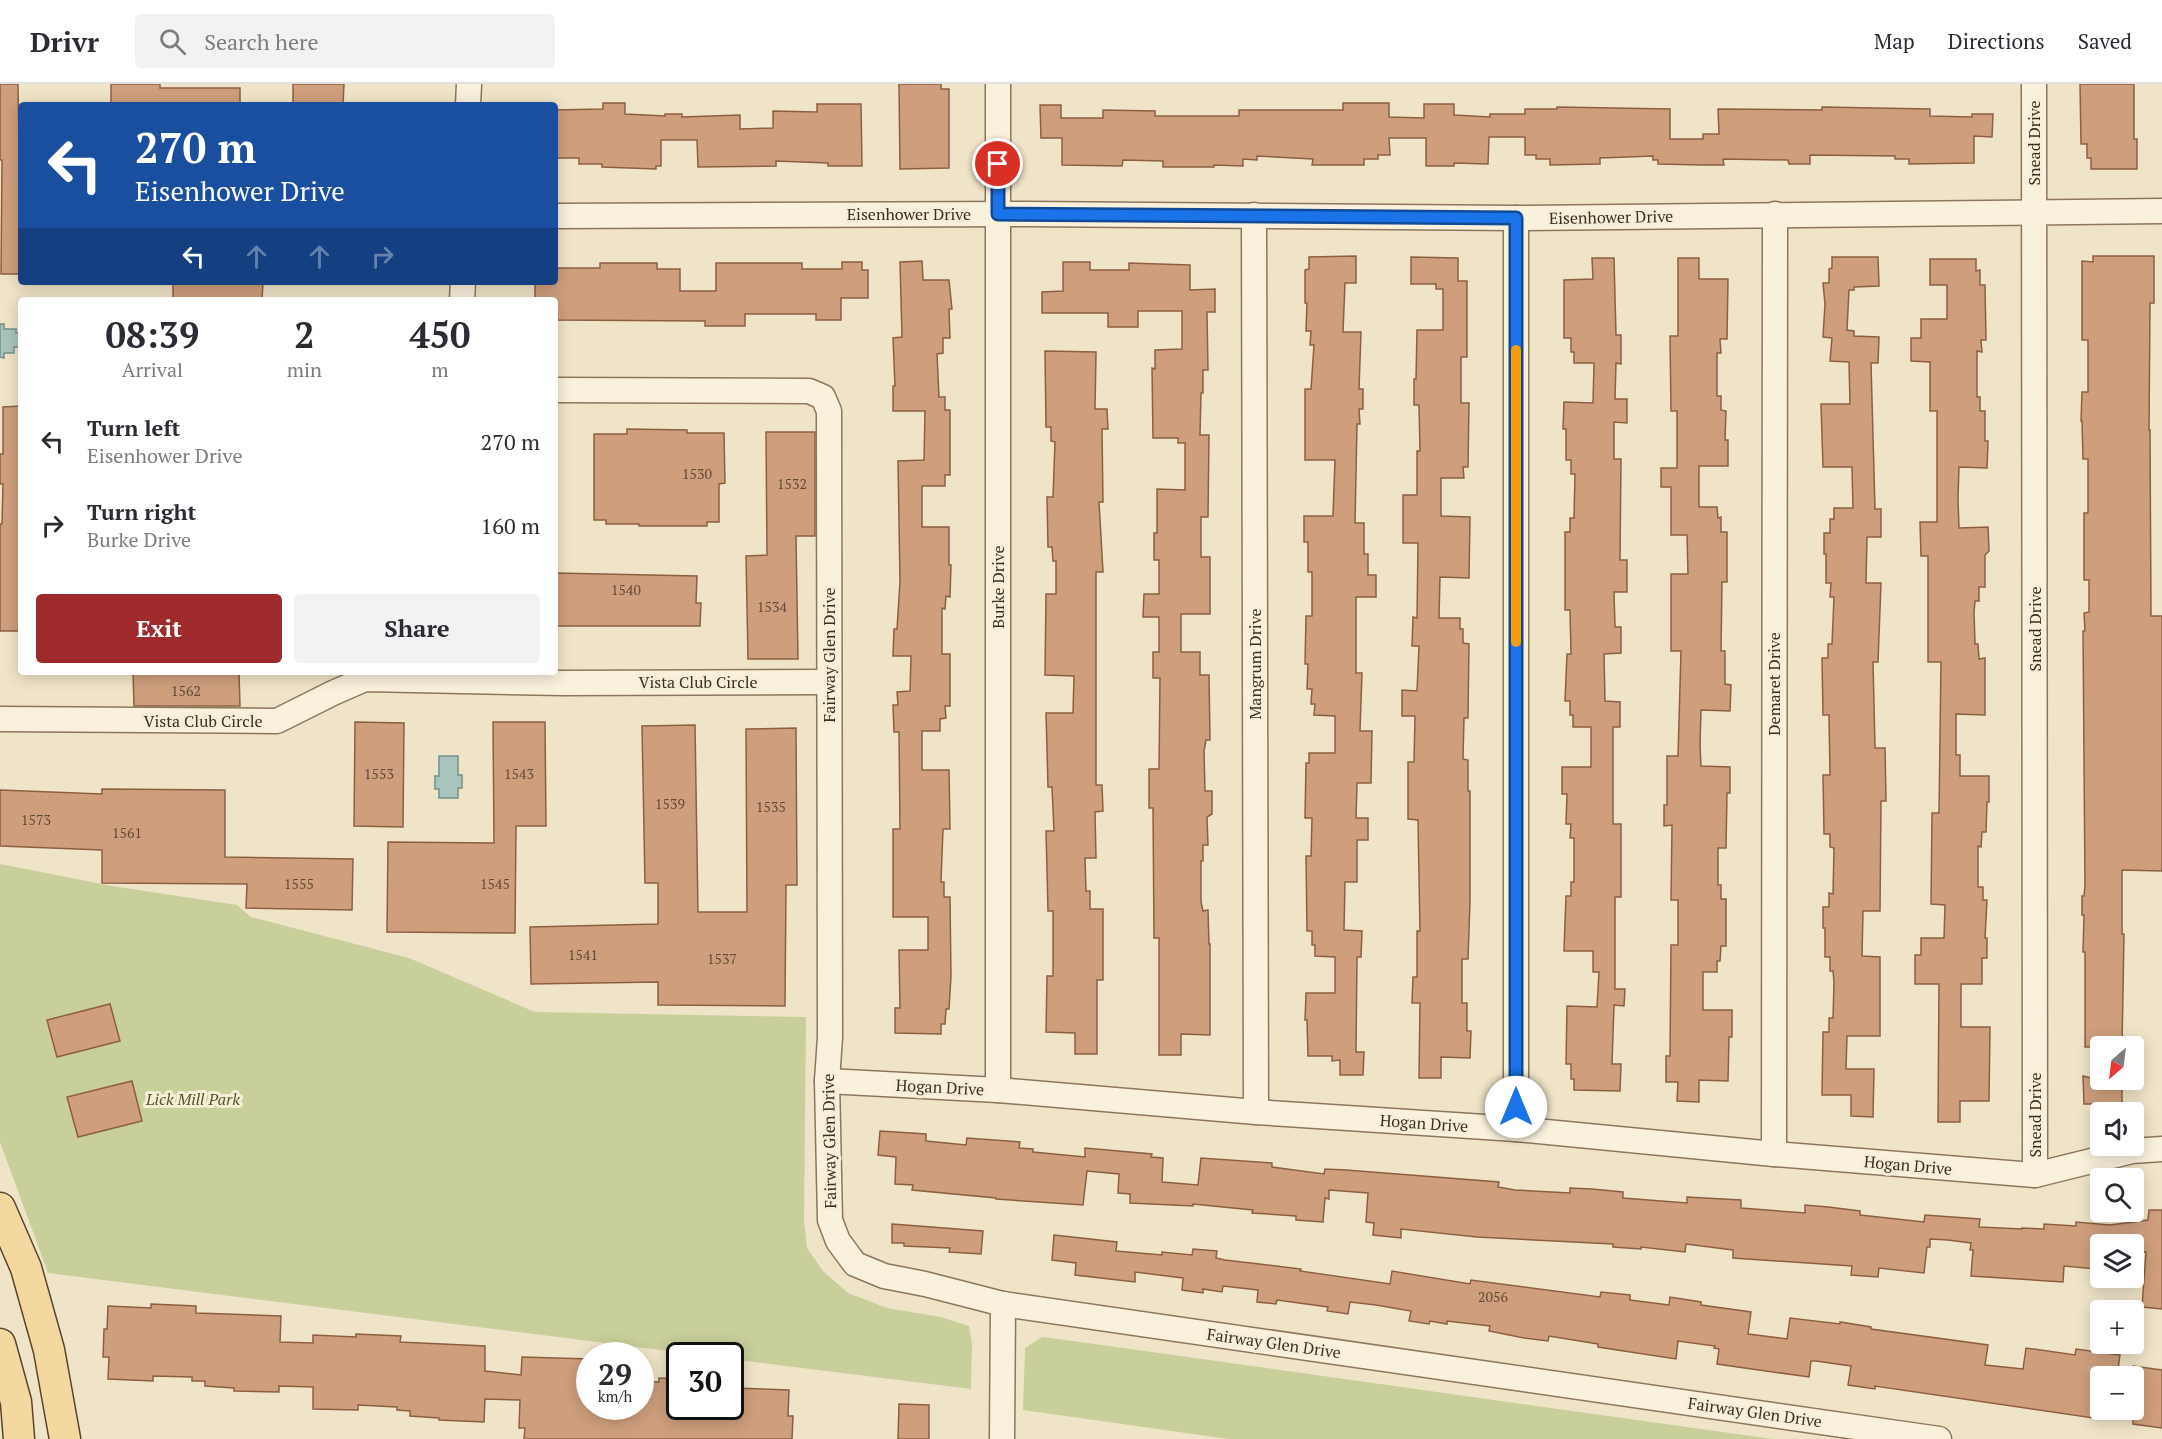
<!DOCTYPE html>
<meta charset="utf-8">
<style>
:root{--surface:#fff;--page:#f2f2f3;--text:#2b2b33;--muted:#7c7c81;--line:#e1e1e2;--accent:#9e2a2b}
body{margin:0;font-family:"PT Serif",serif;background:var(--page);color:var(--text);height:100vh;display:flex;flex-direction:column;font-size:22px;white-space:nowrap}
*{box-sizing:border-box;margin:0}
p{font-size:20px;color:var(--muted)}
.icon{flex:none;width:33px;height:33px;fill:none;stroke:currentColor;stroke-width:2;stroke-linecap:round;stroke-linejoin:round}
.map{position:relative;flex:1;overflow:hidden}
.drawer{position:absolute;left:18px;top:213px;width:540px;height:378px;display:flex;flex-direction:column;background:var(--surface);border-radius:6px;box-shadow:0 3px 15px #0003}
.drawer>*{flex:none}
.top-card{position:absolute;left:18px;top:18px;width:540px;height:183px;border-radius:6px;box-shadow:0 3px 15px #0003;background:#1a4fa0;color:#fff;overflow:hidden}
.needle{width:39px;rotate:208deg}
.fabs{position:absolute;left:2090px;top:952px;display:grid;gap:12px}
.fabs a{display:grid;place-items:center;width:54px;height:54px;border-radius:6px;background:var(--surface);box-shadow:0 3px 15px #0003;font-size:30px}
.speed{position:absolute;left:576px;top:1258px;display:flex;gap:12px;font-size:30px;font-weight:700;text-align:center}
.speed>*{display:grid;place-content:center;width:78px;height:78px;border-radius:50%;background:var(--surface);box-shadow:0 3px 15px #0003;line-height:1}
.speed small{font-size:15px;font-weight:400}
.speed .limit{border:3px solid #111;border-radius:9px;background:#fff;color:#111}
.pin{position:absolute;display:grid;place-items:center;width:51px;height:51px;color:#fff;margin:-26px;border:3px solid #fff;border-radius:50%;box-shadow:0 2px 6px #0007}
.me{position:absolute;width:66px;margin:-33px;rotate:0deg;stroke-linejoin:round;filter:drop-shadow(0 0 4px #0008)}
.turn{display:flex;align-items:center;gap:21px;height:126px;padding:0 18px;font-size:27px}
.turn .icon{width:78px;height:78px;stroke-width:2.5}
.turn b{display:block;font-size:42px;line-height:51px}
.lanes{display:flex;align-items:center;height:57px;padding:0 18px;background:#0003;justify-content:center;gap:30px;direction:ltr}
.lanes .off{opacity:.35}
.eta{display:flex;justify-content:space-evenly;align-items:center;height:102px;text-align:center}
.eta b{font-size:36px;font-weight:700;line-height:42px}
.button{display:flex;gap:12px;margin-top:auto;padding:12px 18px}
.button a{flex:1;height:69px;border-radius:6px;background:var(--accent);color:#fff;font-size:24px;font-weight:700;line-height:69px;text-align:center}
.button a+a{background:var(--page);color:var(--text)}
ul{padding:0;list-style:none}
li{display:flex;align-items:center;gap:18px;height:84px;padding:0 18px}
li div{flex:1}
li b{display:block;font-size:22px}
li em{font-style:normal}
header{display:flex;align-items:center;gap:36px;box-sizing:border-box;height:84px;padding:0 30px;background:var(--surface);border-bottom:2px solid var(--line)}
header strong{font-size:28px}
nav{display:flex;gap:33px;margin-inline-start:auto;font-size:21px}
.search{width:420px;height:54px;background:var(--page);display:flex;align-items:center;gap:15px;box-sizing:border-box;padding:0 21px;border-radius:6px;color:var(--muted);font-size:22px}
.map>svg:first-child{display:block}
.park{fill:#c9cf9b}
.water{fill:#a9c4bc;stroke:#6f938a;stroke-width:1.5}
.building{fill:#cf9f7d;stroke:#8d5f41;stroke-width:1.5}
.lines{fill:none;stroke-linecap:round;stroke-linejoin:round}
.minor-casing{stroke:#8d765c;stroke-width:27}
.major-casing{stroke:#5b4430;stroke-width:33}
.minor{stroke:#faf1dc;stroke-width:24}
.major{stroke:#f3d9a0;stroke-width:30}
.route-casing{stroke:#114b97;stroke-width:15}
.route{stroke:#1a73e8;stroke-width:10}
.slow{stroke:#f59e0b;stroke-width:10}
.labels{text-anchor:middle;stroke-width:6;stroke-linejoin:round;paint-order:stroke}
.number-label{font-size:14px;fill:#624a37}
.street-label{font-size:16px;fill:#3d2e20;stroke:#f7eed8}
.park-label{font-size:16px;font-style:italic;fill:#4d5a26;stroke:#f7eed8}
</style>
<header>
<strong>Drivr</strong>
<div class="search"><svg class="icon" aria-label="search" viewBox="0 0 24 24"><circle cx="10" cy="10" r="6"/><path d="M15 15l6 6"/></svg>Search here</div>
<nav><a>Map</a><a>Directions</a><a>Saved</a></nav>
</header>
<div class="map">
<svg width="2162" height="1355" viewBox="0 0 2162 1355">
<rect width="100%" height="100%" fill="#f0e4c8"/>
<g class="park">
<path d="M0,780L112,802L237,821L251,833L409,874L535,928L806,933L804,1137L807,1164L823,1187L848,1209L887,1224L941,1233L969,1242L972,1260L971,1305L731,1275L730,1272H708L48,1189L0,1058Z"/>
<path d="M1042,1253L1073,1257L1773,1355H1228L1023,1326L1025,1264Z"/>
</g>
<g class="water">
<path d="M0,240H4V245H16V249H21V263H14V269H4V274L0,273Z"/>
<path d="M439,672H458V691H462V704H458V714H439V705H435V692H439Z"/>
</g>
<g class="building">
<path d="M0,0H18L21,190H1L2,76H0Z"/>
<path d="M111,0H160V4H240V21H111Z"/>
<path d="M293,0H344L343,21H293Z"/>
<path d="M899,0H941V5H949V84L900,85Z"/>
<path d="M2080,0H2134V55H2137V85H2091V74H2087V60H2081Z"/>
<path d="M603,19H625V30L665,32V30H682V33L740,31V45L773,44V27L817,28V20H861L862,82H828V79L776,77V82L698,83L697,56H661V82H656V85L602,83V80H579V74H555V26L603,25Z"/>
<path d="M1343,19H1389V33L1424,34V20H1454V31L1490,33V30H1525V25H1557V23L1670,25V55H1703V50H1719L1718,25L1822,26V23L1930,25V32L1972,33V30H1993L1992,53L1974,52V79L1909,80V75H1895V72L1810,71V80H1789L1788,76L1723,75L1724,81H1703L1658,80V76H1653V72L1600,74V80L1550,81V75H1536V71H1525V53H1489L1488,80L1454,79V82H1426V54H1389L1390,71H1378V75H1364V81H1312L1313,75L1257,72V76L1243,75V82L1214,81V83H1163V77L1123,76L1122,82L1062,81V54H1041L1040,21H1061V34H1103V26L1155,27V32H1239V26H1343Z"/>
<path d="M1356,172V199H1345L1343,248H1361L1359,305H1363V325H1359L1360,340H1357L1355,439H1364V470H1368V491H1376V513H1356V589H1362L1360,647H1372L1371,699H1357L1356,734H1368V756H1357V798H1345L1344,846L1362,847L1361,873H1357L1356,968H1364L1363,991H1340V976L1332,977V972H1308L1307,936H1305L1306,909H1335V873L1315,872V861H1312V847H1307L1306,772H1311L1312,734H1305L1306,679H1309V669H1335V632L1314,631L1315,620H1311L1312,605H1307L1308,580H1305L1306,532H1312V488H1308V458H1304V432H1333L1335,376H1305V305H1311L1314,261H1310L1311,247H1306L1307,219H1305V186L1309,185V173Z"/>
<path d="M2093,172H2154V219H2150L2149,346H2150L2151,532H2162V787L2122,786V850H2124L2122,963H2085V868H2083L2084,831H2082V812H2084L2085,802L2083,547H2085L2084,529L2089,528V496H2084V429H2088V375H2083L2082,337H2081L2082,308H2088V256H2082V177L2093,178Z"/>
<path d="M1411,173L1458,174V197H1467V273H1461V319H1469L1468,383H1463L1464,394H1441V432L1470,433L1469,494L1440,493L1439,534H1460V545H1463V559L1469,560L1468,634H1464L1463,675L1468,676V707H1470V817L1468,875H1462V919H1467V947H1471L1470,974L1441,973V994H1419L1420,919H1412L1413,893H1417V847H1420L1418,736L1408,735V678H1414L1415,632H1402V606L1417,607L1419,562H1412L1413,533L1417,534L1418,459H1403V411H1417V367H1420L1419,321H1414V295H1416L1417,246H1443V205H1436V200H1411Z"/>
<path d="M1832,173H1878L1879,202L1854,203V206H1849L1847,246L1854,247V252L1879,253L1878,279H1871L1875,425H1881V453H1867L1866,499H1881L1878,578H1873L1875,664H1885L1886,717H1881L1880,827H1863L1862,872L1880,873V952H1847L1846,985H1874L1873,1033L1851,1032V1011H1822L1823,948H1829V934H1833L1834,898L1833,887H1830V873H1825V844H1823V823H1829V809L1833,810L1834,764L1830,763V750H1824L1823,691H1830L1829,631H1823L1822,574H1828V560H1832L1834,513H1830L1831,499H1826V470H1824V449H1830V435H1834V424H1853L1852,383H1823L1821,320H1850L1849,278L1830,277L1832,254L1823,253L1825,220L1823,199H1829V185L1832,184Z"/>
<path d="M1592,174H1614L1616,251H1621V280L1616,279L1615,315H1627V339L1614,338V375H1621L1620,476H1627V508H1614L1615,543H1621V569L1604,570L1605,617L1620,618V643H1613V740H1621V813H1615V905H1625L1624,922L1614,921L1612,980H1621L1620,1007L1574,1006V995H1571V980H1566L1567,922L1597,923L1599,888H1593V867H1564L1566,812H1571V798H1574V754H1570L1571,740H1566L1567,710H1562V683H1591V643H1573V631H1570V617H1565L1567,570H1571L1570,526H1565V448H1570V434H1574L1575,390H1571V376H1566V345H1563L1564,318L1593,319L1594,279H1574V268H1571V254H1564V196L1593,195Z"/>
<path d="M1678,174H1699V195H1728L1727,255H1720L1721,269H1717V312H1721V326L1726,327L1725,356H1728V382H1699V423H1717L1718,434L1721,433V448H1727V498H1722L1721,567H1725V600L1731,601L1730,627L1701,626L1700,661L1701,682L1730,683V709H1727L1726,764H1718V801H1721V815H1726V862H1721L1720,877H1717V888H1703V926H1732V953H1729L1728,997L1699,996V1018L1677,1017L1678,998H1666V972H1670L1671,861H1678V816H1671L1672,741L1664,742V721H1667V672H1678L1681,567H1671V490H1688L1687,451H1671V403H1661V384H1677V327H1671L1670,252H1678Z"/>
<path d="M1930,175H1976V187L1980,186V201H1985L1986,256H1981L1982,268L1977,267V313H1980V327H1985V357H1988L1987,384L1959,383L1958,414L1959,444L1988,443L1989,467L1985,471V503H1979V517H1975L1974,528L1975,560H1978L1979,575L1985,574V631L1956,630V671H1960V692H1989V718H1987L1986,748H1982L1981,763L1978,762V803H1983V816H1987L1985,854H1987V874H1982V900H1961V943H1990L1989,1017H1960V1038H1938L1939,900H1915V871H1921V854H1944L1945,821L1931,820L1932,729H1939L1941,578H1928V472H1921L1920,438H1937V327H1930V278L1911,277V254H1921V235H1947V201H1930Z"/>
<path d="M922,177L923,196H949L952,225H949L950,254H943V269L937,270L939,313H945V326H950V391H945V402H922V443H949V481H951L950,513L946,512L945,525L942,524V570H950V622H945L946,634L940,635V647H922V686H949L950,745H943L941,798H944V813H950L951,892L949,925H946L945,940H941V950L895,949V924H900L899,866H928V833H893V745H900L899,648H894L893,621H898L897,608L910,607L911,572H893L894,545H897L900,498L898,377L924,376L925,327H893V302H895L893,254L902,253L900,178Z"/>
<path d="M842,178H862V186H868V214H841V236H816V230H745V242H705V237L555,236V216H535V198H555V184H600V179H657V185H680V207H716V179H802V185H842Z"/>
<path d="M1063,178H1090V186H1129V179L1190,181V206L1215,205V228H1207L1208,286H1203V309H1201L1200,351H1209L1208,433H1201V473H1210V530H1181V568H1200V591H1209L1210,656H1206L1204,667L1205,707H1212V730L1207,733L1208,761H1203V777H1201V818L1203,827L1208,826L1209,860H1210V951L1181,950V971H1159V854H1154L1153,724H1149V685H1159L1160,594H1153V568H1159V533H1143L1144,510H1159V476H1154V449H1157V405L1185,406V359H1178V354H1153L1152,284L1155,285V266L1182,265V227H1138V243H1108V229H1042V208L1063,207Z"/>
<path d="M173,198H263L262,216H173Z"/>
<path d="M1045,267L1096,268L1095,325H1107L1108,345H1102L1103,418H1099L1103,488H1096V701H1102L1103,727L1095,728L1096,774H1085L1086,807H1090V825H1103V896H1097V970H1075V949L1046,948L1047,892H1053V827H1048L1046,747H1054L1052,703H1048L1046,629H1073L1074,592L1045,591L1046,510H1056V477H1053L1052,463H1048L1047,413H1053L1055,358L1051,357V343H1046Z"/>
<path d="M21,322V411H19L21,547H0V440H2L3,400H0V370H3V323Z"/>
<path d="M627,345L687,346V349H724L725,399L719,400V438H707V442H639V440H606V436H594V350H627Z"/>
<path d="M766,348H815V452H796L798,575H748L746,472L767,471Z"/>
<path d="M555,489L697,492L696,519H701L700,542H555Z"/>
<path d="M133,588H239L240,622H134Z"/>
<path d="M355,638L404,639L403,743L354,742Z"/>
<path d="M493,638H545L546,742H516L515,849L387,848L388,758L494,759Z"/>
<path d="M695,641L698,828H747L746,645L796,644L797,801H786L785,922L658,921V898L531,900L530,843L658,840V799H645L642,642Z"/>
<path d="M102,705L225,706V773L353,775L352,826L246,824L247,800L102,799V766L0,762V706L102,710Z"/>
<path d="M110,920L120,957L57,973L47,936Z"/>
<path d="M2083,992L2100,996H2122V1020H2084Z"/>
<path d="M132,997L142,1037L78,1053L67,1013Z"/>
<path d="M880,1047L926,1050V1057L966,1061L967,1054L1020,1058L1019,1064L1033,1065V1068L1085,1073V1064L1152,1070L1151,1073L1163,1074L1162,1098L1198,1101L1201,1074L1272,1079V1083L1324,1090L1325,1085L1346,1086L1499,1098L1498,1103L1515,1106L1570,1109V1104L1592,1105L1623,1108V1114L1687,1119V1113L1741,1116V1124L1805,1129V1121L1828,1123L1860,1127V1131L1924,1138L1925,1131L1980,1135L1979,1143L2022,1145V1144L2044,1145V1140L2076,1142V1138L2110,1141L2148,1136L2149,1126H2162V1225L2142,1223L2146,1168L2133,1169V1161H2098L2096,1185L2064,1182L2063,1198L1971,1192L1973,1166H1970L1971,1159L1948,1156L1930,1155V1163H1927L1924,1189L1879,1184L1878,1193L1851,1191L1852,1182L1733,1174V1166L1686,1160L1685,1168L1641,1163V1165L1613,1163V1160L1477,1153L1401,1145V1154L1373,1151L1374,1139L1366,1138L1368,1109L1329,1106V1115L1325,1114L1323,1138L1296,1136V1132L1252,1129L1253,1126L1193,1120V1122L1130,1119V1110L1118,1109L1119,1090L1087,1087L1083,1121L996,1115V1114L912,1106L913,1101L895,1100L896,1073L878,1071Z"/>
<path d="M892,1140L983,1147L981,1170L949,1168L950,1164L904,1162V1159H892Z"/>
<path d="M1054,1151L1117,1158L1116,1167L1162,1171V1168L1192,1171L1193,1165L1217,1167L1216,1174L1225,1176L1301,1185L1300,1187L1390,1200L1392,1187L1470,1200L1471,1196L1600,1213L1601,1208L1630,1211V1216L1669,1221L1670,1213L1701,1218V1221L1751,1228L1748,1250L1787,1255L1790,1234L1840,1240V1238L1871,1243V1245L1988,1261L1985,1281L2023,1285L2026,1264L2075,1271L2076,1265L2120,1271L2117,1293H2100V1335L1875,1302V1305L1848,1301L1851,1282L1816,1277H1811L1809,1293L1717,1280L1719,1265L1714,1264L1715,1262L1678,1257L1676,1275L1598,1263V1260L1549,1252L1548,1257L1524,1254L1489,1247L1490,1242L1447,1237V1240L1430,1237L1429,1240L1409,1237L1411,1227L1376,1221L1350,1218L1348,1230L1327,1227L1328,1223L1277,1216L1276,1220L1257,1218L1258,1206L1223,1202L1222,1208L1203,1205V1209L1182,1206L1183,1194L1135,1188V1198L1075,1191L1076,1179L1052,1176Z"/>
<path d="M151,1220L196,1222V1229L281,1232L280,1258L313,1259V1251L356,1253V1250L401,1252L400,1258L485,1262V1287L521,1291L522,1273L590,1275V1323H640V1297L659,1298V1294L680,1295V1323H730V1306L733,1304L789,1306L788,1332H793L792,1355H524L525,1344H519L520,1316L485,1315L484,1338L439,1336V1334L410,1332V1327L397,1326V1323L358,1321V1326L313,1325V1303L279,1302V1308L234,1307V1304L205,1302V1297H192V1293L153,1292V1297L108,1295L109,1273H103L104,1245H107L108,1222L151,1224Z"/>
<path d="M2133,1282L2162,1286V1344L2133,1340Z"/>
<path d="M899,1320L929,1321V1355H898Z"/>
</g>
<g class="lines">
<defs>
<g id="minor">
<path d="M998,0V1006"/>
<path d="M2034,0L2035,1091"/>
<path d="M468,21L469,0"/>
<path d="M1254,131L1256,1028"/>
<path d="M555,132L1027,130L1516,134L2162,127"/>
<path d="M462,216L463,198"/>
<path d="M555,306L809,307L823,313L829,327L830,953L827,997L830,1136L838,1157L855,1180L884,1192L925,1200L1003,1220L1939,1355"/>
<path d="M0,635L277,637L333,609L365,595L563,599L829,598"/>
<path d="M827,997L998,1006L1256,1028L1516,1045L1774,1070L2035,1091L2132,1067L2162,1065"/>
<path d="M1516,1045V134"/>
<path d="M1774,1070L1775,130"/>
<path d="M1002,1355L1003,1220"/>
</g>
<g id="major">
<path d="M0,1124L26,1184L49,1266L65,1355"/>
<path d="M0,1260L16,1318L19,1355"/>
</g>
</defs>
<use href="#minor" class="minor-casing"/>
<use href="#major" class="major-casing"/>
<use href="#minor" class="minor"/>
<use href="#major" class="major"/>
</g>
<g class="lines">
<defs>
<path id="route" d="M998,80V130L1516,134V1023"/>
</defs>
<use href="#route" class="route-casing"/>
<use href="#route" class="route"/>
<path class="slow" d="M1516,558V266"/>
</g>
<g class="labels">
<g class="number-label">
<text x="697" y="395">1530</text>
<text x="792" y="405">1532</text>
<text x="626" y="511">1540</text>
<text x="772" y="528">1534</text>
<text x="186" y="612">1562</text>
<text x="379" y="695">1553</text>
<text x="519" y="695">1543</text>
<text x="670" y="725">1539</text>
<text x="771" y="728">1535</text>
<text x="36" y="741">1573</text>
<text x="127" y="754">1561</text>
<text x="299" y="805">1555</text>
<text x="495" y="805">1545</text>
<text x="583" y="876">1541</text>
<text x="722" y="880">1537</text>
<text x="1493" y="1218">2056</text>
</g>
<g class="street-label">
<text transform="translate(2034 59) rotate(-90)" y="6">Snead Drive</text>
<text x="909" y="136">Eisenhower Drive</text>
<text transform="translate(1611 133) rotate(-1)" y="6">Eisenhower Drive</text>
<text transform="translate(998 503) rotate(-90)" y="6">Burke Drive</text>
<text transform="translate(2035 545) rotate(-90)" y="6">Snead Drive</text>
<text transform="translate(829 571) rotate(-90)" y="6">Fairway Glen Drive</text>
<text transform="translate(1255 580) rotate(-90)" y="6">Mangrum Drive</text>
<text x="698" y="604">Vista Club Circle</text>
<text transform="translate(1774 600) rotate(-90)" y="6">Demaret Drive</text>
<text x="203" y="643">Vista Club Circle</text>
<text transform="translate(940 1003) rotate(3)" y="6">Hogan Drive</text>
<text transform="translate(2035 1031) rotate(-90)" y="6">Snead Drive</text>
<text transform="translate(1424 1039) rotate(4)" y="6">Hogan Drive</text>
<text transform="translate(829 1057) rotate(-91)" y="6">Fairway Glen Drive</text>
<text transform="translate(1908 1081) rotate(5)" y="6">Hogan Drive</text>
<text transform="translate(1274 1259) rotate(8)" y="6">Fairway Glen Drive</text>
<text transform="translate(1755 1328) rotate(8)" y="6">Fairway Glen Drive</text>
</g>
<g class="park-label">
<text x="193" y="1021">Lick Mill Park</text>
</g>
</g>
</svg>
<div class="fabs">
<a><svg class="needle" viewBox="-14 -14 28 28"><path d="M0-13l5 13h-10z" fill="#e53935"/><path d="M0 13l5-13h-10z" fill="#7c7c81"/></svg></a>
<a><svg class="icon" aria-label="sound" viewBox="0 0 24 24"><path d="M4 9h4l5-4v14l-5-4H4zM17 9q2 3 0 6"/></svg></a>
<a><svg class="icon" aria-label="search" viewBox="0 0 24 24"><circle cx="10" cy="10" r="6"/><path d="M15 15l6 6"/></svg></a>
<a><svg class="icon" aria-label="layers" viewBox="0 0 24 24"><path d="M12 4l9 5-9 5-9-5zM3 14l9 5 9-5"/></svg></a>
<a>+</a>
<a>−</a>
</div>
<div class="speed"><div>29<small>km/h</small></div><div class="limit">30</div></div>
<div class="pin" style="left:998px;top:80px;background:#d93025"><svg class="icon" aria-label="arrive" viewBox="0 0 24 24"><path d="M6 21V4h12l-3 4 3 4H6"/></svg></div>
<svg class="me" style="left:1516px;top:1023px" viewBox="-20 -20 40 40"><circle r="19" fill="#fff"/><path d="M0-13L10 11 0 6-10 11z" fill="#1a73e8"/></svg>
<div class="top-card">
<div class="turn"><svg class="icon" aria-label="left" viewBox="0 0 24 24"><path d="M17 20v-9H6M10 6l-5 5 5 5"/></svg><div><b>270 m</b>Eisenhower Drive</div></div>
<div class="lanes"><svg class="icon" aria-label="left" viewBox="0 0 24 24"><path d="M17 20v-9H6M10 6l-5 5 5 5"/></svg><svg class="icon off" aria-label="ahead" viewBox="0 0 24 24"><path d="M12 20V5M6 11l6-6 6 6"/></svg><svg class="icon off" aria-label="ahead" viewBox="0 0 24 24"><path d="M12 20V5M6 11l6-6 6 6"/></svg><svg class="icon off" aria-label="right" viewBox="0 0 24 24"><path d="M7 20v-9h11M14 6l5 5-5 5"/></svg></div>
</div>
<section class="drawer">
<div class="eta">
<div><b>08:39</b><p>Arrival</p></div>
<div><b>2</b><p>min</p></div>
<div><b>450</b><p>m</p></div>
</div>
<ul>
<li><svg class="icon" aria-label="left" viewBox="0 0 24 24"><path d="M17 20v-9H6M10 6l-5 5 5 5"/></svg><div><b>Turn left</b><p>Eisenhower Drive</p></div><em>270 m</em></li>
<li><svg class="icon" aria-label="right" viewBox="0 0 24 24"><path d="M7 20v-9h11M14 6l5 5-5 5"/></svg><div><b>Turn right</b><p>Burke Drive</p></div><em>160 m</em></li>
</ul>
<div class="button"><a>Exit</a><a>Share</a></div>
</section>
</div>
